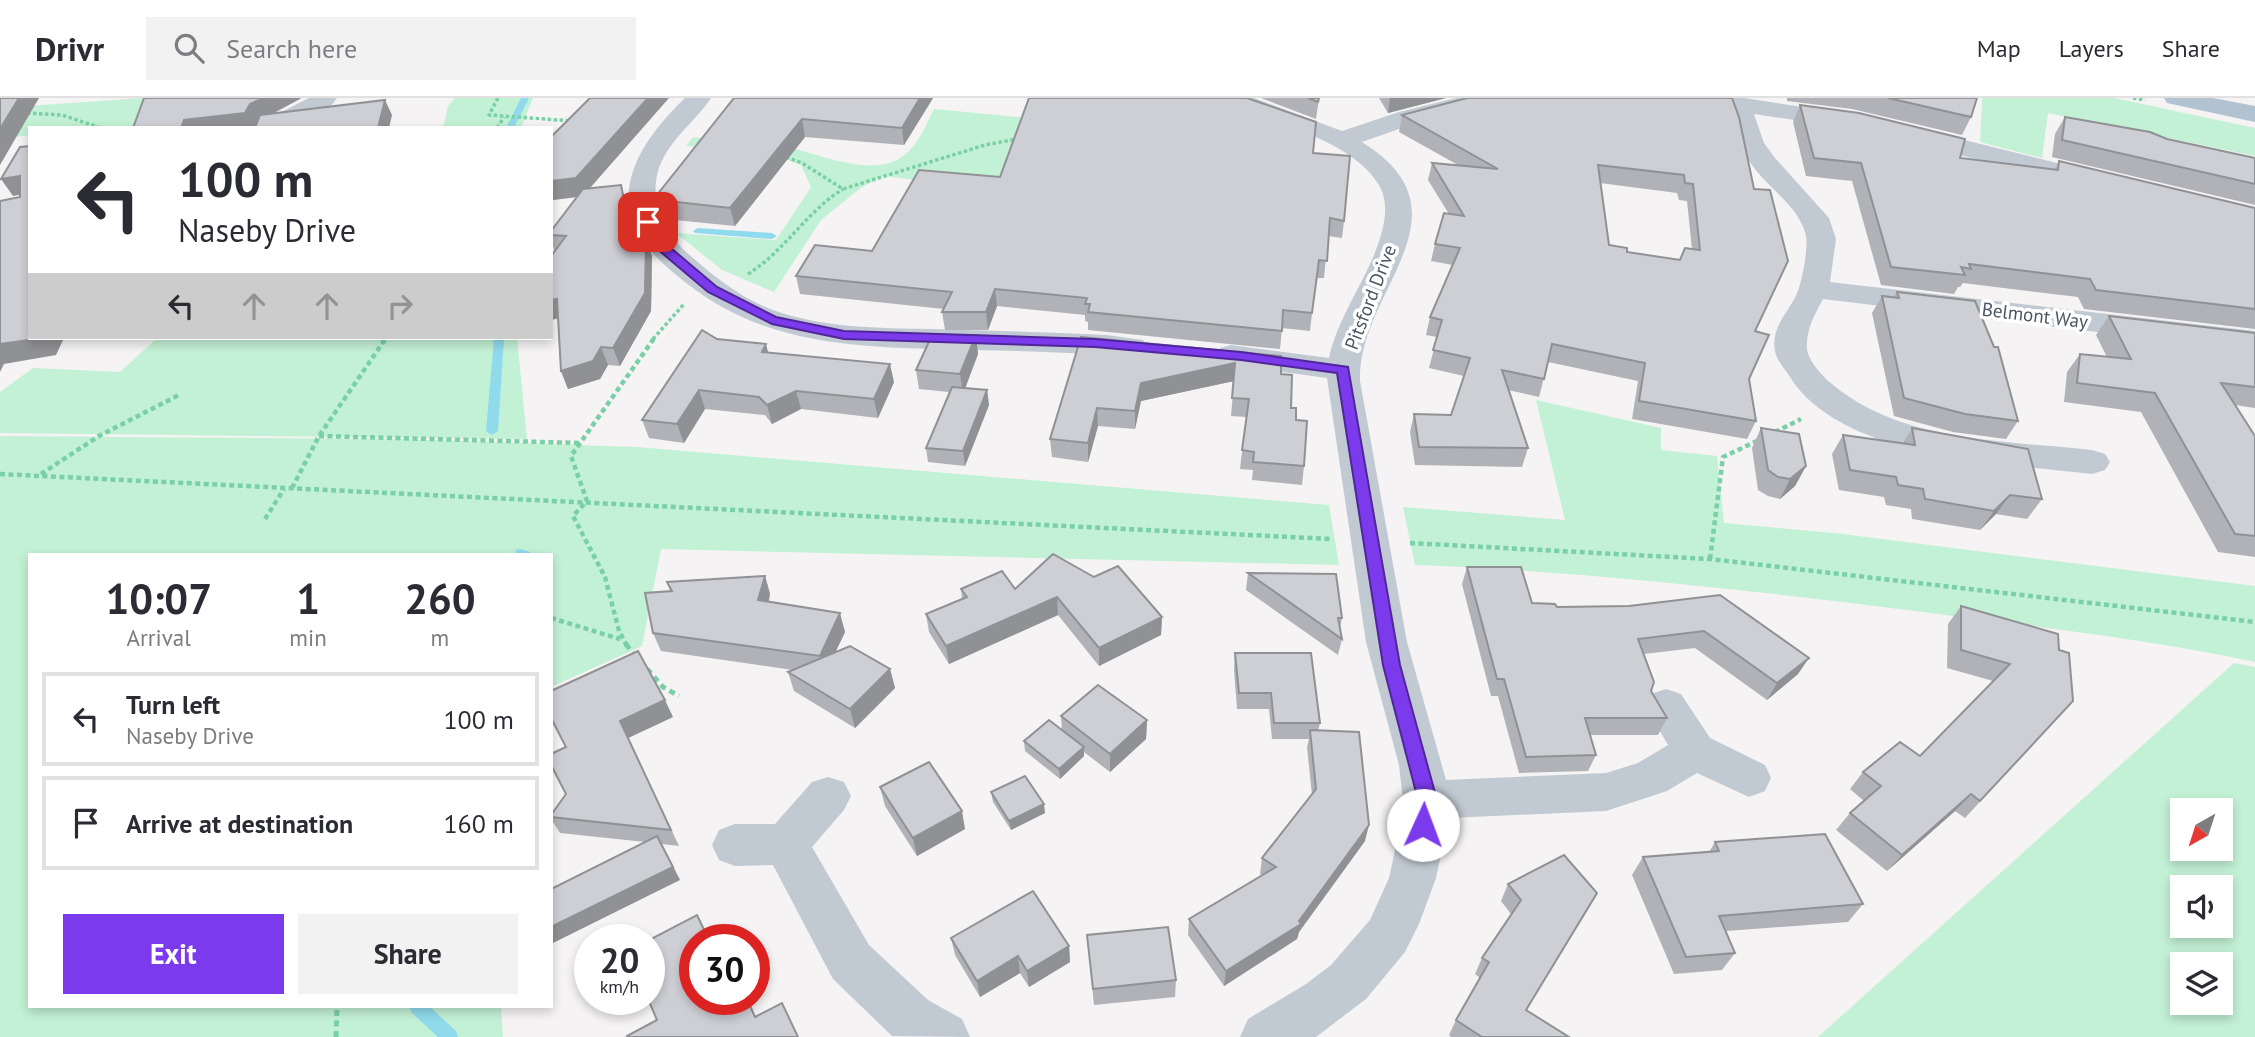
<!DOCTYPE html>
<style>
:root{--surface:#fff;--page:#f2f2f3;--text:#2b2b33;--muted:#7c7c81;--line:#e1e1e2;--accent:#7c3aed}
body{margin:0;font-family:"PT Sans",sans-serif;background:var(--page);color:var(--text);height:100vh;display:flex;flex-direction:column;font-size:26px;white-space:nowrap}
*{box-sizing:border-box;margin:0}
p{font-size:23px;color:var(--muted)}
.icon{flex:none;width:38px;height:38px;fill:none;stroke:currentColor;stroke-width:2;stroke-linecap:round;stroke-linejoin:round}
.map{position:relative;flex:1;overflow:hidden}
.side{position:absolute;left:28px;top:455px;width:525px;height:455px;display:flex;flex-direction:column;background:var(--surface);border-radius:0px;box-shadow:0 4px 10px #0003}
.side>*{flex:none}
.hud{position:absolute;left:28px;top:28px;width:525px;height:214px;border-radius:0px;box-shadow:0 4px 10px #0003;background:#fff;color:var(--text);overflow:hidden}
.needle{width:46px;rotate:219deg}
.fabs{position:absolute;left:2170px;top:700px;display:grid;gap:14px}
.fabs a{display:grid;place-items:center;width:63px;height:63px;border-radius:0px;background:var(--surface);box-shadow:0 4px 10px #0003;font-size:35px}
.speed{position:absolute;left:574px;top:826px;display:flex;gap:14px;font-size:35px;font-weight:700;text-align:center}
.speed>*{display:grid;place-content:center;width:91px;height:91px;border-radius:50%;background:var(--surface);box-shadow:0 4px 10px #0003;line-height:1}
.speed small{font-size:18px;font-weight:400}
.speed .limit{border:10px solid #d22;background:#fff;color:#111}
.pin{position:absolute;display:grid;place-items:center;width:60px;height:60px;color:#fff;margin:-30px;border-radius:14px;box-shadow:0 4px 10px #0006}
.me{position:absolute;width:77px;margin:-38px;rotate:2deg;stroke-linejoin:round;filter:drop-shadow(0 0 5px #0008)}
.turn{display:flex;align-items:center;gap:24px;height:147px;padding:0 35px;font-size:32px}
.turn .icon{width:91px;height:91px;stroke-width:2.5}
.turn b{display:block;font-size:49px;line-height:60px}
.lanes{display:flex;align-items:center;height:66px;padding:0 35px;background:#0003;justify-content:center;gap:35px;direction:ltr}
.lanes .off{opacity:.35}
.eta{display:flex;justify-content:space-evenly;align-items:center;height:119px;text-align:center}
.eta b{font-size:42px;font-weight:700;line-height:49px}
.action{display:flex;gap:14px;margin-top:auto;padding:14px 35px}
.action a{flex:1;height:80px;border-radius:0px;background:var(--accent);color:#fff;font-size:28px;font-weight:700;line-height:80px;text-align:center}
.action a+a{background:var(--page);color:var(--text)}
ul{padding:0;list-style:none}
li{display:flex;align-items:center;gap:21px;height:94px;margin:0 14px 10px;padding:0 21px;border:4px solid var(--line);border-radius:0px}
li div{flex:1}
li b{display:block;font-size:26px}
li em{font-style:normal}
header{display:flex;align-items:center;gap:42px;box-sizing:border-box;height:98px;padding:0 35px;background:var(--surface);border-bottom:2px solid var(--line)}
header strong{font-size:33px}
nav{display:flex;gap:38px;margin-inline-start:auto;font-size:24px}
.search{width:490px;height:63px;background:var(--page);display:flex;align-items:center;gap:18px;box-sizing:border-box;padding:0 24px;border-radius:0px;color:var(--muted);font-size:26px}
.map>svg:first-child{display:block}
.green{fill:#c3f1d5;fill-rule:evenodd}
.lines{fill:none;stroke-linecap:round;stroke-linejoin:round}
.stream{fill:#90daee;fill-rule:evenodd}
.path-far2{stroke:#7ad0a6;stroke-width:3.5;stroke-dasharray:3.5 2.5;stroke-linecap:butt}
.path-far1{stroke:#7ad0a6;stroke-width:4.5;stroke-dasharray:5 3.5;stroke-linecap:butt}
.path{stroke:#7ad0a6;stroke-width:5;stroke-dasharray:6 4.5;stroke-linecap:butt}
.street{fill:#c1cad2;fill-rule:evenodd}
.primary{fill:#b3c2d1;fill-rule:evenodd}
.wall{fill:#b0b2b7;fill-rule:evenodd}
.shaded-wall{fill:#909195}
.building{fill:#cdcfd5;stroke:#909195;stroke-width:2;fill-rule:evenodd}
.route{fill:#7c3aed;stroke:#51269a;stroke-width:2}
.labels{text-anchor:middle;stroke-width:7;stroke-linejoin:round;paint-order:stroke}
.street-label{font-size:19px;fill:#4a5661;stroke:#fff}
</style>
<header>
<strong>Drivr</strong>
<div class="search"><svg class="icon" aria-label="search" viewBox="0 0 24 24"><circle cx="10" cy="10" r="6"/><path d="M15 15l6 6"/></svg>Search here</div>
<nav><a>Map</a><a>Layers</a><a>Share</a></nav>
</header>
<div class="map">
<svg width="2255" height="939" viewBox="0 0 2255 939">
<rect width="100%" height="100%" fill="#f5f3f3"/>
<g class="green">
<path d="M142,0H171L158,30H30V37L0,41V10Z"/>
<path d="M455,0H533L521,30H443L448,8Z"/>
<path d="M1982,0H2114L2255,30V58L2048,15L2042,60L1980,44Z"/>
<path d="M934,11L1059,23L1003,83L972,89L883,78L862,89L821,122L774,194L722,172L676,135L776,142L811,89L801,67L770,55L686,48L693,39C720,42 748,43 774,46C808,51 863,79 897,62C917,51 924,31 934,11Z"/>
<path d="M157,240H517L527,341L0,335V294L33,270L120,274Z"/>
<path d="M1536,302L1661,330V352L1717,358L1724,425L1834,435L2255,488V564C2143,540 2029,528 1915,513C1749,492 1582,473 1415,467L1403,409L1565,422Z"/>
<path d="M0,338L399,341L637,349L1329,407L1339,467L661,451L642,548L551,589V457H30V908H501L503,939H0Z"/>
<path d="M2234,565L2255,569V939H1818ZM2182,712H2221V751H2182ZM2182,789H2221V828H2182ZM2182,866H2221V905H2182Z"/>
</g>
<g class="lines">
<g class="stream">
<path d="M521,0H529L514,30H506Z"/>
<path d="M698,130L772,135L777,138L772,141L695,135L693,133Z"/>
<path d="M494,240H504L498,333L492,337L486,333Z"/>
<path d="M520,451L530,454L532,457H515L516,452Z"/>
<path d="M409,908H429L456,933L458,939H438L411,914Z"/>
</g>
<g class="path-far2">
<path d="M498,0L489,17L572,23"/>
<path d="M2133,0L2145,2"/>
<path d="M27,15L62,17L101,30"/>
<path d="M497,30L504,19"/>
<path d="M786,59L802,65L843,91L985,47L1017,41"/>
<path d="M748,176C785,153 806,114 843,91"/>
<path d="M653,241L684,206"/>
</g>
<g class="path-far1">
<path d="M1775,334L1801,321"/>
<path d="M319,338L580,345"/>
<path d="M0,376L1331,441"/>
<path d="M41,376L99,338L179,297"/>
<path d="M292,390L319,338L386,240"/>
<path d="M265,421L284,391"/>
<path d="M1410,445L1710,461L2255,524"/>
<path d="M1710,461L1723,359L1757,343"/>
<path d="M551,520L620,541"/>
<path d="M627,548L619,533L605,479L573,418L587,403L571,358L655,239"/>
</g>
<g class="path">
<path d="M626,546L636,560"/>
<path d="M647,571L663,589L679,598"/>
<path d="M336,939L337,908"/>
</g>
<g class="street">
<path d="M309,0H337C319,27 286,30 256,30L260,25Z"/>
<path d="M685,0H711C693,27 665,44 657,77C650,112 668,139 693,160C717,181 743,201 773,212C823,230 879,230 931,231C990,233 1048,234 1107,237L1143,242L1148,249L1143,256L1132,259C1079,255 1026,253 973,252C869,249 770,252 685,184C670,172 654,159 643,143C607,89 646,38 685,0Z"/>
<path d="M1218,0H1254L1342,33L1399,14L1456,0H1500L1497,5L1416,25L1362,44C1477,116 1357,193 1360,283L1407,544L1446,682L1606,675L1638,665L1668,647L1645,608L1651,596L1666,591L1681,596L1710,640L1765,667L1771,680L1765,693L1749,699L1697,675L1667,693L1606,713L1449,720L1436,780L1419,826L1405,854L1366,901L1316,939H1240L1248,921L1306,886L1331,867L1370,822L1389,780L1404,711L1399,667L1366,544L1327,280L1231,267L1220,264L1215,257L1220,250L1231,247L1329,260C1337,223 1360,191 1374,157C1382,137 1391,110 1380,89C1356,43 1267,21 1221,5Z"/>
<path d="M1649,0H1744L1856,17L1860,22L1856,27L1847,30L1754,16L1764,45L1775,60L1829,120L1836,141L1830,184L2255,233V253L1823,201C1814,218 1806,231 1807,251C1808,262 1820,275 1827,282C1898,345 2003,342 2092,352L2105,356L2110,364L2105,372L2092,376C2003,365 1839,362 1788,276C1784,270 1776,261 1775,253C1770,227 1792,212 1799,190C1803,177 1808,151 1806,138C1800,110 1771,92 1755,71C1741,53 1734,35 1727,14L1661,7L1652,5Z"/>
<path d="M1912,29L2105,77L2109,83L2105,89L2095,91L1903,43L1899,37L1903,31Z"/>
<path d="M828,679L844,684L851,698L844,712L812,749L869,847L928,902L962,921L970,939L892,938L833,881L773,767L735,768L719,762L712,747L719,732L735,726H775L812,684Z"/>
</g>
<path class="primary" d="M2164,0H2213L2255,8V24L2167,5Z"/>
</g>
<g class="wall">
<path d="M734,0H933L904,47L805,39L735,128L665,121L657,97Z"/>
<path d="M1261,0H1319L1316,21Z"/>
<path d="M1379,0H1446L1388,15Z"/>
<path d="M1787,0H1977L1971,19L1962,37L1852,11L1787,3Z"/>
<path d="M1800,7L1960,60L2054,72L2059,63L2255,110V231L2084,211L2078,199L1963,185L1960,189H1958L1954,196L1881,187L1852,83L1806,78L1793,24Z"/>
<path d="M1402,17L1754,91L1780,181L1755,233L1749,281L1756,323L1747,341L1632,321L1638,283L1548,264L1539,299L1508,292L1528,350L1522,369L1415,367L1410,334L1414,316L1451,317L1464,278L1429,270L1437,239L1426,237L1430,219L1453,167L1431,163L1435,146L1449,116L1428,82L1432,65L1458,67L1399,34ZM1600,85L1677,95L1679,102L1687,103L1692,151L1680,162L1627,154L1609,147Z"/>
<path d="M2065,19L2255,60V107L2052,59L2055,36Z"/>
<path d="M1313,55L1344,123L1342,140L1328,138L1324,180H1316L1310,233L1282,230L1280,251L1088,232V224L1085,223V217L997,208L988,232H945L942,214L944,211L800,196L796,178L872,153L1000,79Z"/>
<path d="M589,90L626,105L628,112L652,158L651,213L620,268L608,267L600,281L568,291L561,273L558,220L551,222V158L555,153L551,144V133L577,99L553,102Z"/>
<path d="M1897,194L2018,323L2006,341L1953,334L1894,318L1872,215L1882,198L1894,199Z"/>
<path d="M2109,218L2255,235V310L2235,307L2255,338V459L2218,454L2141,314L2064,304L2067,274L2080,256L2107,259L2096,237Z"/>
<path d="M976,237L978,256L965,290L987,292L989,307L965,368L928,364L926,350L949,294L919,291L916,272Z"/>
<path d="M1081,239L1281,276L1291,310L1296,322L1304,368L1302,387L1252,382L1253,372L1240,371L1246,319L1231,318L1234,283L1141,303L1135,331L1098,328L1088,364L1052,359L1050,341Z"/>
<path d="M717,241L768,255L894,284L878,320L801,311L772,326L765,317L705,311L684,345L649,340L642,322Z"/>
<path d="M1761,330L1806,368L1795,388L1780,401L1768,398L1758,392L1752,350Z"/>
<path d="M1912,330L2042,401L2027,421L1996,416L1980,432L1912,421L1911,411L1886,407L1884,399L1839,392L1832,356L1843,337L1903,345Z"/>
<path d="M1467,469L1532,505L1557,509L1629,508L1720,497L1798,576L1767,602L1695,550L1644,556L1651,593L1667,620L1658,637H1590L1596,657L1588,673L1519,675L1498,598H1491L1462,486Z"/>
<path d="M1248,475L1342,520L1340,530L1342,541L1338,557L1246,492Z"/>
<path d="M765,478L770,496L769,504L845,534L836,553L890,571L895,590L855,630L794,593L788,574L793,572L661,553L653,535L670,493L667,484Z"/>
<path d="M961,491H1015L1162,519L1161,537L1099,568L1058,517L949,566L929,534L926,516L962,501Z"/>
<path d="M1961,508L2059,552L2073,603L1965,720L1955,713L1887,773L1836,732L1850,715L1864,703L1850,691L1863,674L1920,658L1993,583L1947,570L1948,526Z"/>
<path d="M1235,555L1320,625L1318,633L1365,743L1299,834L1297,841L1224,888L1188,837L1189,821L1262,777L1260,776L1262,760L1312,697L1307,649L1309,641H1272L1269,611H1237L1234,571Z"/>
<path d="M1061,618L1147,622L1146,641L1110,674L1084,654V658L1060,681L1025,653L1024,643L1062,632Z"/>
<path d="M673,619L628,640L679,748L662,746L680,782L645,744L560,735L551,721V717L566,696L551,667Z"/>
<path d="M880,689L965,731L917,758L885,708Z"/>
<path d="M991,694L1045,715L1011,732L993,704Z"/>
<path d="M1715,744L1863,806L1848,824L1726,833L1735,855L1722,872L1674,876L1632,777L1643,759L1709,754Z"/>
<path d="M1508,786L1587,812L1526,912L1569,939H1451L1449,937L1456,922L1480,880L1475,876L1482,860L1511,816L1501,803Z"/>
<path d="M1087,837L1176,882L1175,899L1094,907Z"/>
<path d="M951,840L1069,848L1070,864L1029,889L1020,875L980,899L955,857Z"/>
</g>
<g class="shaded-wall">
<path d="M19,0H39L0,67V31Z"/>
<path d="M263,0H301L300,1L259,23L255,30H181L184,22L250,6Z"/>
<path d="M648,0H669L583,98L553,102L551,99V83Z"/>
<path d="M920,0H933L904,47L902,30Z"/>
<path d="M1390,0H1446L1388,15Z"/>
<path d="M385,2L392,17L389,30H378Z"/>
<path d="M802,21L805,39L735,128L730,110Z"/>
<path d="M20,78L30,95L13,98L1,81Z"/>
<path d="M621,87L626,105L631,124L625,107Z"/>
<path d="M646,140L652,158L651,213L620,268L613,250Z"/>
<path d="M995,191L997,208L988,232L986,214Z"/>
<path d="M557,201L564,219L551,222V202Z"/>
<path d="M976,237L978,256L963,296L960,276Z"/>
<path d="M43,240H64L56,257L4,266L0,274V246Z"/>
<path d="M766,246L771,265L762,254Z"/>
<path d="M601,249L608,267L600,281L568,291L561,273Z"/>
<path d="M1235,265L1234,283L1141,303L1135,331V313L1141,285Z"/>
<path d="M890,266L894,284L878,320L874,301Z"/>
<path d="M699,292L705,311L684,345L677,326Z"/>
<path d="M987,292L989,307L965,368L963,353Z"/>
<path d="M796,293L801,311L772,326L767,307Z"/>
<path d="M1097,310L1098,328L1088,364V345Z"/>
<path d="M1806,368L1795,388L1780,401L1790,381Z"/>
<path d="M2010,397L1996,416L1980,432L1994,413Z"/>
<path d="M765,478L770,496L764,521L758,502Z"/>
<path d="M1057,499L1058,517L949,566L946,548Z"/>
<path d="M840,515L845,534L825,576L820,558Z"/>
<path d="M1162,519L1161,537L1099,568V550Z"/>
<path d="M1809,560L1798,576L1767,602L1777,585Z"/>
<path d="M890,571L895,590L855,630L850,611Z"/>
<path d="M665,602L673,619L628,640L679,748L620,623Z"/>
<path d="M1147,622L1146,641L1110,674V656Z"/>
<path d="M1084,649V658L1060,681L1059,671Z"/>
<path d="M1971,696L1955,713L1887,773L1902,757Z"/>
<path d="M1044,706L1045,715L1011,732L1009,723Z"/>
<path d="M962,713L965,731L917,758L913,740Z"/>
<path d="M1369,727L1365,743L1299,834L1297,841L1224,888L1226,873L1299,823Z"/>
<path d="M657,738L680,782L551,846V829Z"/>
<path d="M1069,848L1070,864L1029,889L1027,873Z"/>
<path d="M1018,858L1020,875L980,899L977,883Z"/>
</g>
<g class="building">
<path d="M0,0H19L0,31Z"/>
<path d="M144,0H263L250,6L245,15L184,22L181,30H133Z"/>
<path d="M590,0H648L576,80L551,83V39Z"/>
<path d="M734,0H920L902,30L802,21L730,110L659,102L657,97Z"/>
<path d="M1029,0H1247L1316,24L1313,55L1350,58L1344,123L1330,120L1327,163L1319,162L1312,215L1283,212L1282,233L1088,214L1090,206H1085L1087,200L995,191L986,214H942L952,194L796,178L815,147L872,153L919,72L1000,79Z"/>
<path d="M1308,0H1319L1318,4Z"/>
<path d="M1467,0H1732L1739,19L1754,91L1770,92L1788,163L1755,233L1769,237L1749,281L1756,323L1639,303L1645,265L1552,246L1544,281L1502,272L1528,350L1419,349L1414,316L1451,317L1470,260L1433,252L1442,222L1430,219L1460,150L1435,146L1444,115L1464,118L1432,65L1498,71L1402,17ZM1598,67L1684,77L1685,85L1693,86L1700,152L1685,150L1680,162L1627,154V150L1609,147Z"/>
<path d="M1888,0H1977L1971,19Z"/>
<path d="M385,2L378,30H255L260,17Z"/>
<path d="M1800,7L1859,15L1965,41L1960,60L2058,72L2059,63L2255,110V211L2096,192L2090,181L1969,166L1971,171L1961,169L1965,177L1891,169L1861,65L1814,60Z"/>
<path d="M2065,19L2150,34L2167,41L2255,60V86L2062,42Z"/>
<path d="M30,48V240H43L0,246V103L20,99V78L1,81L20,49Z"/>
<path d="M621,87L625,107L646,140L645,195L613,250L601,249L593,263L561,273L557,201L551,202V158L566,138L551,137V133L583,91Z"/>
<path d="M1897,194L1975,203L1994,249H1998L2018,323L1965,316L1904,300L1882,198L1899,200Z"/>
<path d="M2109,218L2255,235V289L2221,285L2255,338V438L2235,436L2155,295L2077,285L2080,256L2131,261Z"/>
<path d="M702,232L717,241L766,246L762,254L890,266L874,301L796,293L767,307L759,299L699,292L677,326L642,322Z"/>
<path d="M932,237H976L960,276L916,272Z"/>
<path d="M1081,239L1281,258V276L1292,277L1291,310H1296V322L1307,323L1304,368L1253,364L1254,354L1242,352L1249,301L1232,300L1235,265L1141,285L1135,313L1097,310L1088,345L1050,341Z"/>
<path d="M952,289L987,292L963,353L926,350Z"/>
<path d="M1761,330L1799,336L1806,368L1790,381L1778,379L1768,372Z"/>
<path d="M1912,330L2028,351L2042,401L2010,397L1994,413L1925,401L1923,391L1898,387L1896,379L1850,372L1843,337L1915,347Z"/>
<path d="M1053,456L1094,479L1118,468L1162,519L1099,550L1057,499L946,548L926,516L967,499L961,491L1002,473L1015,491Z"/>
<path d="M1467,469H1521L1532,505L1555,506L1557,509L1629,508L1720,497L1809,560L1777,585L1704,533L1638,541L1654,584L1651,593L1667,620H1585L1596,657L1526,659L1504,581H1497Z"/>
<path d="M1248,475L1336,476L1342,520H1338L1342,541Z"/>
<path d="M765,478L758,502L840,515L820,558L653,535L645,495L672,493L667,484Z"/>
<path d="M1961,508L2058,536L2059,552L2069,555L2073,603L1980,703L1971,696L1902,757L1850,715L1881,688L1863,674L1900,644L1920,658L2010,566L1961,552Z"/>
<path d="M850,548L890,571L850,611L788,574Z"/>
<path d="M638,553L665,602L620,623L671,732L551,719V717L566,696L551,667V656L566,649L551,620V593Z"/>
<path d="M1235,555H1311L1320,625H1274L1271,595H1239Z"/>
<path d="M1098,587L1147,622L1110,656L1061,618Z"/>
<path d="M1049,622L1084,649L1059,671L1024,643Z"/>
<path d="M1310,632L1359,634L1369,727L1299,823L1301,826L1226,873L1189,821L1276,769L1262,760L1316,691Z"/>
<path d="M929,664L962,713L913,740L880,689Z"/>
<path d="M1025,678L1044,706L1009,723L991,694Z"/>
<path d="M1825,736L1863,806L1719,818L1735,855L1686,859L1643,759L1719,753L1715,744Z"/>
<path d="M657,738L673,769L551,829V791Z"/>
<path d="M1564,757L1597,795L1526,912L1569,939H1482L1456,922L1489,864L1482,860L1521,802L1508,786Z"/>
<path d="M1033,793L1069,848L1027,873L1018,858L977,883L951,840Z"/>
<path d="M697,817L709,842H695V901H747L755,919L782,905L798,939H628L627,938L657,922L648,901H649V842Z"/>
<path d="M1168,829L1176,882L1093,891L1087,837Z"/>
</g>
<path class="route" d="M643,122H652L665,145L717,189L776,219L844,233L1095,241L1241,254L1348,269L1400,567L1437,702L1430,733H1417L1414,727L1418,702L1383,567L1337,275L1241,262L1095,249L844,241L772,226L708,194L656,150L642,124Z"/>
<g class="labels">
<g class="street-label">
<text transform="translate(1370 199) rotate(-69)" y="7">Pitsford Drive</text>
<text transform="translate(2035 217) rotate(7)" y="7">Belmont Way</text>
</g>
</g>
</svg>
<div class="fabs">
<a><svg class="needle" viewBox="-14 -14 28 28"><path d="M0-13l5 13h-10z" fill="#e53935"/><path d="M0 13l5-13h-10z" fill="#7c7c81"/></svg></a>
<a><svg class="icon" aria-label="sound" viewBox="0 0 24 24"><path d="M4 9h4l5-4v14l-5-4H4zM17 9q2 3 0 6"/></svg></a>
<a><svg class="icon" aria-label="layers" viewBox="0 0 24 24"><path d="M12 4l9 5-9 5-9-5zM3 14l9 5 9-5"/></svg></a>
</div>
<div class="speed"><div>20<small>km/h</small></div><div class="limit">30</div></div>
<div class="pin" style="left:648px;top:124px;background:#d93025"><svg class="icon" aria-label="arrive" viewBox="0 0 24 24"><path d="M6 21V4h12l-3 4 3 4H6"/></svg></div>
<svg class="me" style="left:1423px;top:727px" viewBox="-20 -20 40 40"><circle r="19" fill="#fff"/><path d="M0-13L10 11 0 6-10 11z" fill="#7c3aed"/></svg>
<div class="hud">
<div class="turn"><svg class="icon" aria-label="left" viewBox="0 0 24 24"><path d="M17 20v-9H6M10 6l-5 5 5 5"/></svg><div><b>100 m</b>Naseby Drive</div></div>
<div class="lanes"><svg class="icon" aria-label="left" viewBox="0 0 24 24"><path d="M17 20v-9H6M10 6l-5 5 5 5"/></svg><svg class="icon off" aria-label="ahead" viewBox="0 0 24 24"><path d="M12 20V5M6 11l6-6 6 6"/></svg><svg class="icon off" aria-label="ahead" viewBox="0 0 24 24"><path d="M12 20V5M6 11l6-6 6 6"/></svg><svg class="icon off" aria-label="right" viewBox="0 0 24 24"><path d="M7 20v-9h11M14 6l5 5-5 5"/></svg></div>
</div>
<section class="side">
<div class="eta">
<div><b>10:07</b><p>Arrival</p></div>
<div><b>1</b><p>min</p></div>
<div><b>260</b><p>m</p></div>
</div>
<ul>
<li><svg class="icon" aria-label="left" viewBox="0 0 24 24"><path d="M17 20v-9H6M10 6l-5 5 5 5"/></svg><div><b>Turn left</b><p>Naseby Drive</p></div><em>100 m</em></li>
<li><svg class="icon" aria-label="arrive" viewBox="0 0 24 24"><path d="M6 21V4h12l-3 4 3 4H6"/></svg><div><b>Arrive at destination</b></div><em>160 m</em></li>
</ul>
<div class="action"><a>Exit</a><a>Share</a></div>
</section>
</div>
